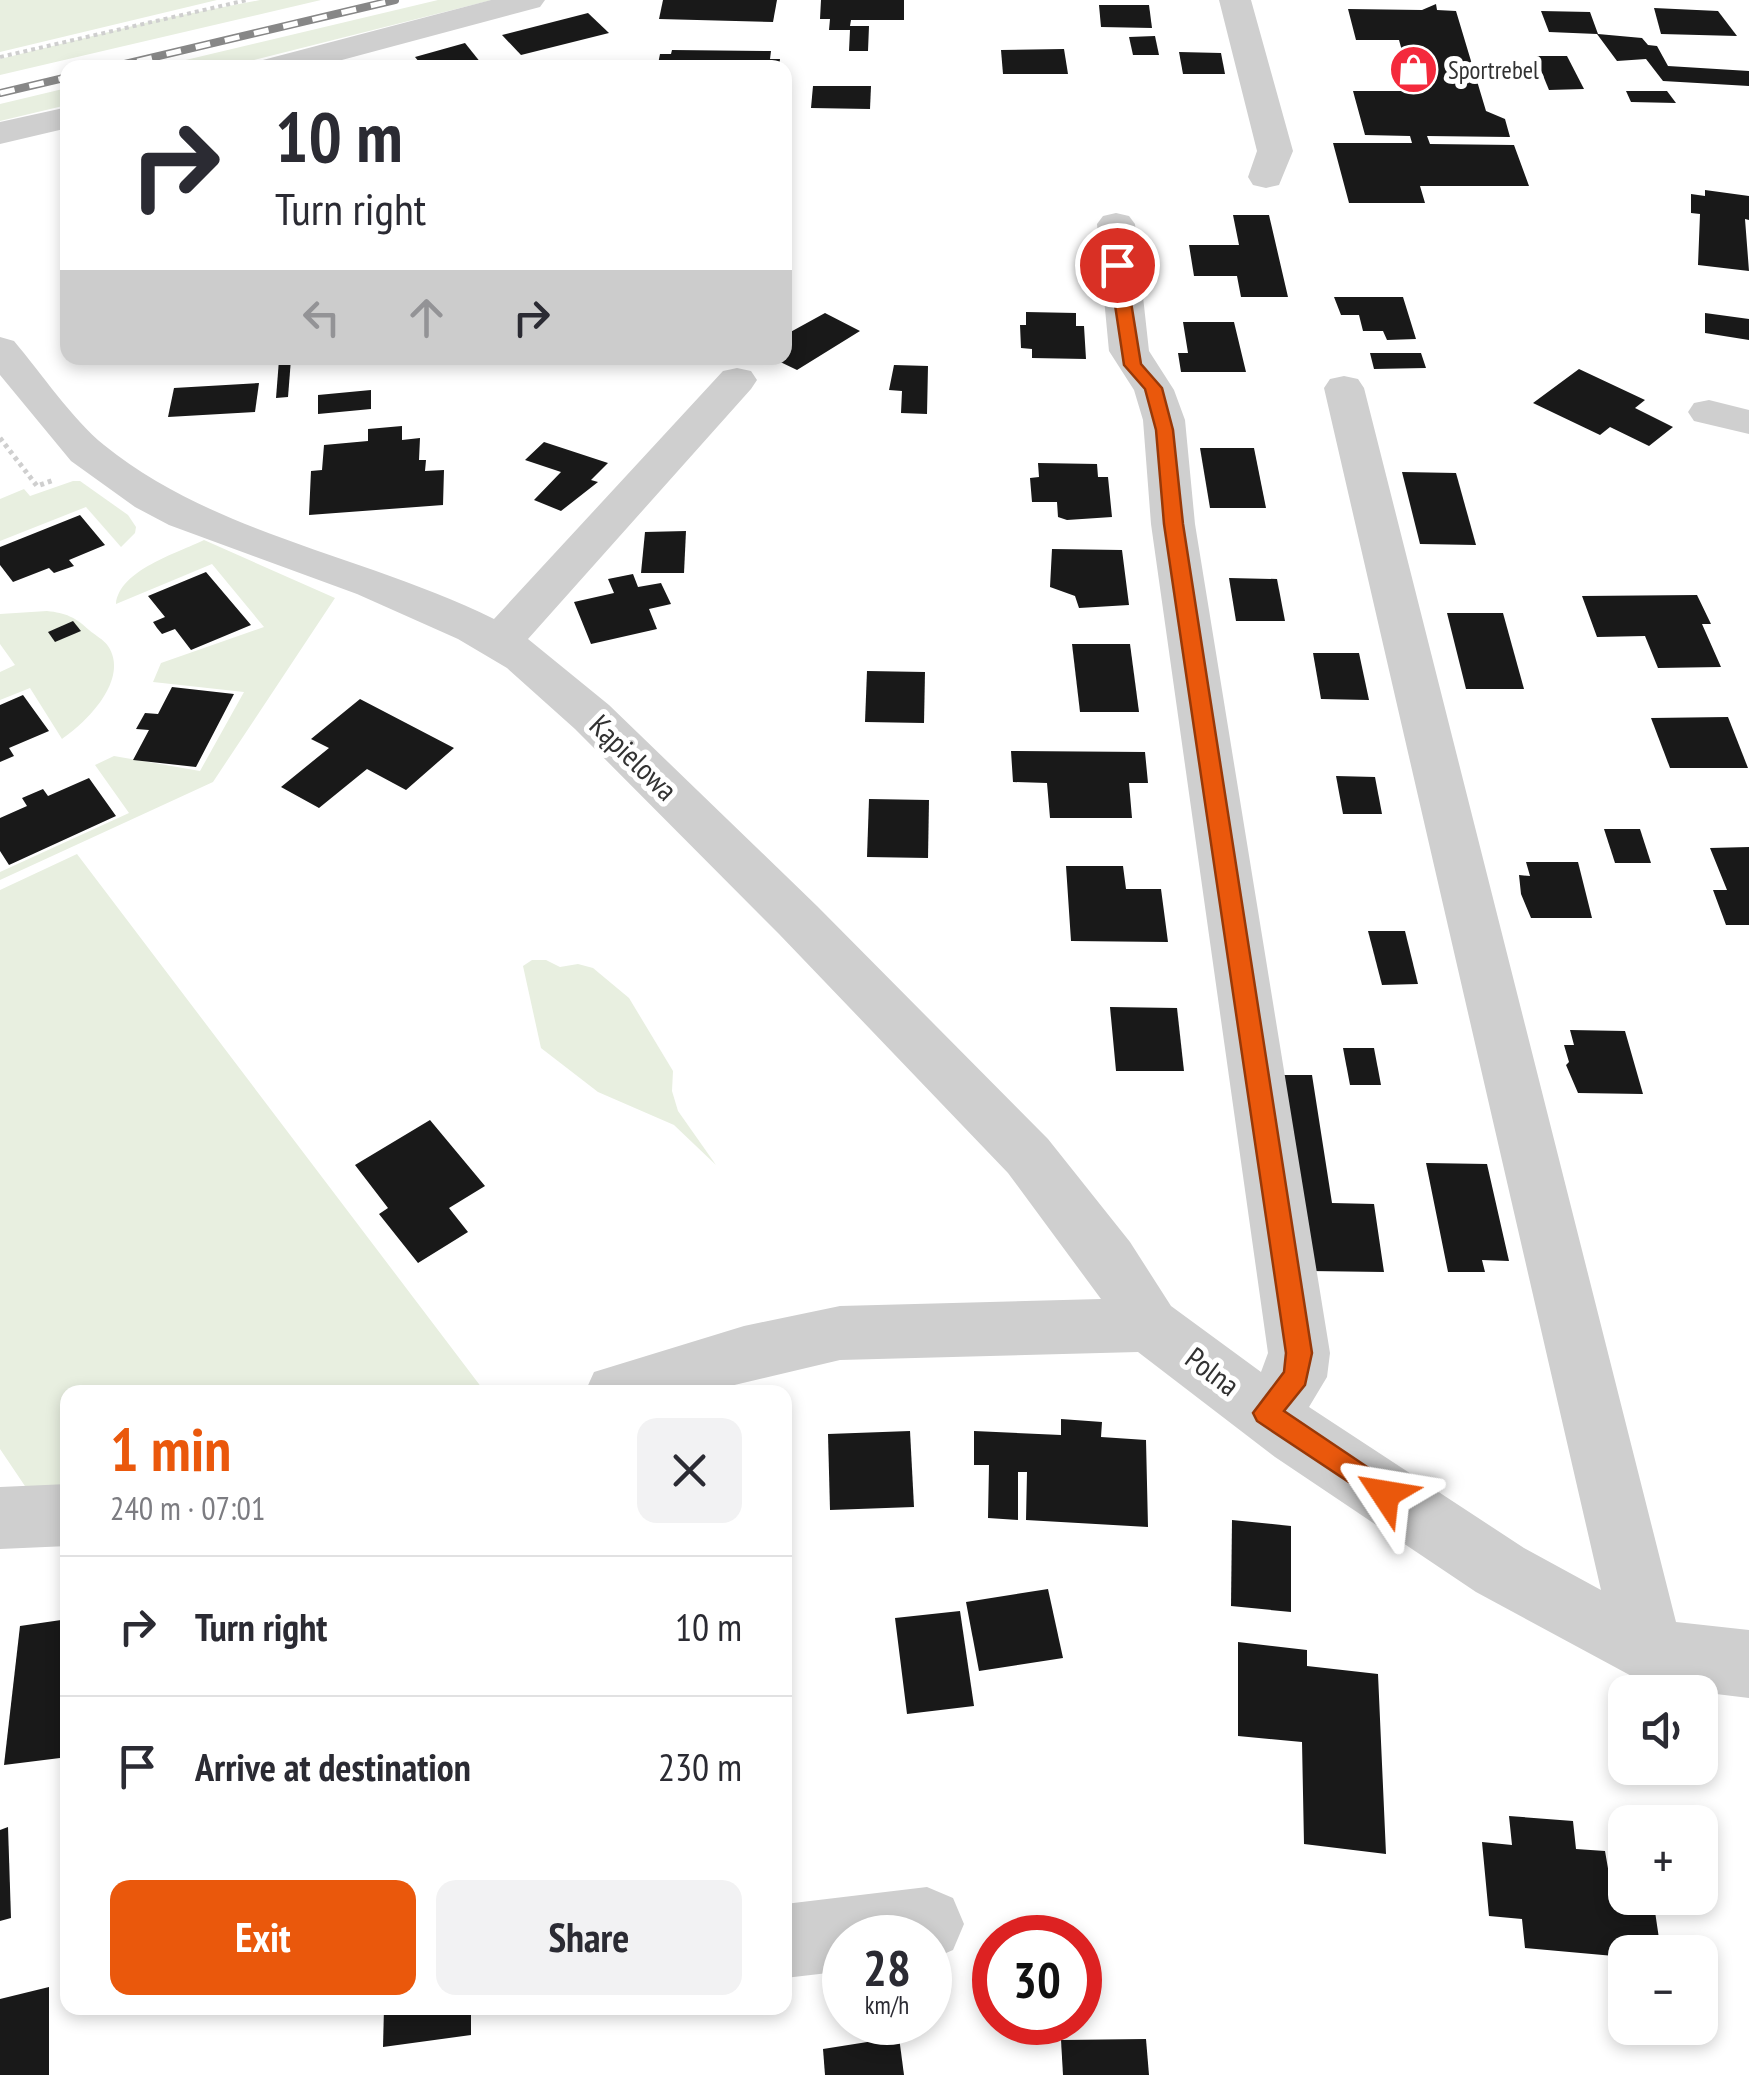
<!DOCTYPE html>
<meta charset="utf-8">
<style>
:root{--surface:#fff;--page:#f2f2f3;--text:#2b2b33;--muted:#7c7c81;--line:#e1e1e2;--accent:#ea580c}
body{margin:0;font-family:"PT Sans Narrow",sans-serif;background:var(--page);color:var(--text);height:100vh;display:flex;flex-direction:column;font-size:38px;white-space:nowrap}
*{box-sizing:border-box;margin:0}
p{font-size:32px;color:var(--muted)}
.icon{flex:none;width:55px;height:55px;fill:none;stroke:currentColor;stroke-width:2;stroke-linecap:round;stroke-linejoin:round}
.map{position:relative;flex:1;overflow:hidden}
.details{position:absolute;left:60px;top:1385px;width:732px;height:630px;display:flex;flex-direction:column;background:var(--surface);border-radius:20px;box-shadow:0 5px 15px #0003}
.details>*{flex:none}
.banner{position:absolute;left:60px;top:60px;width:732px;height:305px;border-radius:20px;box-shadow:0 5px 15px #0003;background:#fff;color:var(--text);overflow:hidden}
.buttons{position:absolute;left:1608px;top:1675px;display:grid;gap:20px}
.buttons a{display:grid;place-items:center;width:110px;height:110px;border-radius:20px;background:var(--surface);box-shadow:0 5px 15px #0003;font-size:50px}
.speed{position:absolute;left:822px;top:1915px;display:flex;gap:20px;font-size:50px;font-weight:700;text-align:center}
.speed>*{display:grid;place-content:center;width:130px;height:130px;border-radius:50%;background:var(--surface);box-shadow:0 5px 15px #0003;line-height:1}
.speed small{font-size:25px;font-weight:400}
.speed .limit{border:15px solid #d22;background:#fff;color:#111}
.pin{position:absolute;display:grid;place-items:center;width:85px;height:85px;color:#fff;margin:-42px;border:5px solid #fff;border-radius:50%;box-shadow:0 2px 10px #0007}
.me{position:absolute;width:110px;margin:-55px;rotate:303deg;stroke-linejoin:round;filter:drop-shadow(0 0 8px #0008)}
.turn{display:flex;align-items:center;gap:35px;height:210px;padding:0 50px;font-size:45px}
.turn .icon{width:130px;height:130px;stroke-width:2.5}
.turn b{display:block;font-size:70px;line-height:85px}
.lanes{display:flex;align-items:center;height:95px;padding:0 50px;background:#0003;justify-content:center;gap:50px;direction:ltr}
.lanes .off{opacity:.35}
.round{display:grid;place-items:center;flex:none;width:105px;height:105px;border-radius:20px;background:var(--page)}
.head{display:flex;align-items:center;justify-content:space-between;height:170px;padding:0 50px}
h1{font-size:60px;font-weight:700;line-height:75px;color:var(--accent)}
.action{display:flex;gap:20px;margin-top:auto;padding:20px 50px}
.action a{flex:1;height:115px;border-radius:20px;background:var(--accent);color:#fff;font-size:40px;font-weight:700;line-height:115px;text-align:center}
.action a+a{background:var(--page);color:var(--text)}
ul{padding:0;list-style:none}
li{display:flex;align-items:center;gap:30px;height:140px;padding:0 50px;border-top:2px solid var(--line)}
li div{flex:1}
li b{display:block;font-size:38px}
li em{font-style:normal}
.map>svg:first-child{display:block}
.green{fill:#e8efe0}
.building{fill:#191919}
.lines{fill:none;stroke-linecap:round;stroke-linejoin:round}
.path-far1{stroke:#cfcfcf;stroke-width:4;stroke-dasharray:4 4;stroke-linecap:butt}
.path{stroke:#cfcfcf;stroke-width:5;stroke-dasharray:4 4;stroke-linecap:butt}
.minor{fill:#cfcfcf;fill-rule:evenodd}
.rail-casing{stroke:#878787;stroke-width:8}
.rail{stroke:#fff;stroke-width:5;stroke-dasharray:15;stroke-linecap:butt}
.route{fill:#ea580c;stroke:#983908;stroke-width:2.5}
.labels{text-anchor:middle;stroke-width:10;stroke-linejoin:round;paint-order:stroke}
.far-poi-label{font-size:25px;fill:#323232;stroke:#fff;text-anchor:start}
.street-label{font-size:30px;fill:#323232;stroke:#fff}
</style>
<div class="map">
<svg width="1749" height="2075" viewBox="0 0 1749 2075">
<rect width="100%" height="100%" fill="#fff"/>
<g class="green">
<path d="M0,0H217L0,52Z"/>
<path d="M260,0H321L0,75V59L161,19Z"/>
<path d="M438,0H492L226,67L152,68Z"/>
<path d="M67,88V105L0,121V104Z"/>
<path d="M73,481H80L128,515L136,527L135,533L121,547L86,507L0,541V499L24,489L30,496Z"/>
<path d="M204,540L335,598L213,782L0,880V872L129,813L95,765L114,756L200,771L244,692L153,682L161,663L264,627L212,564L116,604C119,570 178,553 204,540Z"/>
<path d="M47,611C66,613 75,617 89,630C95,635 104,640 108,646C130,679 87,722 62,739L30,688L0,700V672L15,665L0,644V614Z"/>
<path d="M77,854L485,1392H68L67,1491L31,1495L0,1449V890Z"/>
<path d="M532,960H546L560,967L578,964L593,968L629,998L673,1071L672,1091L678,1111L716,1165L674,1125L598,1092L541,1048L523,966Z"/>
</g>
<g class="building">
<path d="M663,0H777L773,22L659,19Z"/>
<path d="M821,0H904V20H851L850,26H869L868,51H849L850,30H829L830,19H820Z"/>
<path d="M1436,4L1437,10L1456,11L1486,111L1505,119L1510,137L1427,136L1430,144L1514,145L1529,186H1420L1425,203H1349L1333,143H1412L1410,136L1365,135L1353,91H1413L1399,40H1356L1348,9L1422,10Z"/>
<path d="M1099,5H1149L1152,28L1101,27Z"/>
<path d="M1654,8L1718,11L1737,36L1661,34Z"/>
<path d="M1541,11L1590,12L1598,34L1642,38L1648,45L1657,46L1668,66L1749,71V86L1663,81L1646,59L1617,61L1597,34L1549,32Z"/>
<path d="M588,13L609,33L521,55L502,35Z"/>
<path d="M1155,36L1159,55H1133L1129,37Z"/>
<path d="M465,43L485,68H424L415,57Z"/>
<path d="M1064,49L1068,74H1003L1001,50Z"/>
<path d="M672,50L771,51L770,59H780L779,67L658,64L660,54H671Z"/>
<path d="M1179,52L1221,53L1225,74H1183Z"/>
<path d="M1535,56H1567L1584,89L1549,90Z"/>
<path d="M813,86H871L870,109L811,108Z"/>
<path d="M1626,91H1667L1676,103L1631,102Z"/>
<path d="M1705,190L1749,196V220L1745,219L1749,271L1698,265L1700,214L1691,213V194L1705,196Z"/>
<path d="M1233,215H1269L1288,297H1241L1237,276H1194L1189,245H1239Z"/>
<path d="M1334,297H1403L1416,339L1387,340L1383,331H1363L1359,315H1341Z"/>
<path d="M1026,312L1076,313V326H1084L1086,359L1032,358V349L1021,348L1020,325H1026Z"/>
<path d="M825,313L860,331L797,370L772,358H785V335Z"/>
<path d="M1705,313L1749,319V340L1705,333Z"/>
<path d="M1183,322H1234L1246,372H1181L1178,353H1188Z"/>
<path d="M1370,353H1421L1426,368L1374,369Z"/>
<path d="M291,359L288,397L276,398L279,360Z"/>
<path d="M894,365L928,366L927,414L901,413L902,391L889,390Z"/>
<path d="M1579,369L1645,400L1635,408L1673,427L1649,446L1610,427L1600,435L1533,403Z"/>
<path d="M259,383L255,412L168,417L174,388Z"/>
<path d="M371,390V409L318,414V395Z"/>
<path d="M402,426V440L420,438L419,460H426L425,471L444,470L443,505L309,515L311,471L322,470L324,445L368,441V429Z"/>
<path d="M544,442L608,463L591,480L598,482L561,511L534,500L561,472L525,460Z"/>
<path d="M1200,448H1254L1266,508H1210Z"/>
<path d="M1038,463L1097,464L1098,477H1108L1112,517L1067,520L1058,517L1057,502H1032L1030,478L1039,477Z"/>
<path d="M1402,472L1456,473L1476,545L1420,544Z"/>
<path d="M80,515L105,545L69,560L74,566L54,573L49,568L13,582L0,565V547Z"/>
<path d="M686,531L684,573H641L645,532Z"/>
<path d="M1052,549L1122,550L1129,605L1079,608L1075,596L1050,587Z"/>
<path d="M206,572L251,625L191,650L175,629L162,634L157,628L153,622L165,617L148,596Z"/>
<path d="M633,574L638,587L661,583L671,604L649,609L657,629L591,644L574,602L614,593L608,579Z"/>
<path d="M1229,578L1277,579L1285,621H1236Z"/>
<path d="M1697,595L1711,624H1702L1721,667L1658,668L1645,636L1597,637L1582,596Z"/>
<path d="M1447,613H1503L1524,689H1466Z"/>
<path d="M73,621L81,631L55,642L48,632Z"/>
<path d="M1072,644H1130L1139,712H1080Z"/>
<path d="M1313,653H1359L1369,700L1321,699Z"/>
<path d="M867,671L925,672L924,723L865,722Z"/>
<path d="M172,687L234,694L196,767L133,760L149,730L136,729L145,713L158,714Z"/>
<path d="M23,695L49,731L9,748L14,756L0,762V705Z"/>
<path d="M360,699L454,748L406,790L367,769L319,808L281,787L329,748L311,739Z"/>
<path d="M1728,717L1748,768H1670L1651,718Z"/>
<path d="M1011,751L1145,752L1148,783H1129L1132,818H1050L1047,783L1013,782Z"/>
<path d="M1336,776L1375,777L1382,814H1343Z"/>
<path d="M89,778L116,816L9,865L0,851V818L27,806L22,798L43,789L48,796Z"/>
<path d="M869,799L929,800L928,858L867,857Z"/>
<path d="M1604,829H1640L1651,863H1615Z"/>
<path d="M1749,847V925H1726L1713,890H1727L1710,848Z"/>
<path d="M1526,862H1578L1592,918H1531L1521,894L1519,875L1530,876Z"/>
<path d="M1066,866H1123L1126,889H1161L1168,942L1071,941Z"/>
<path d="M1368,931H1405L1418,984L1382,985Z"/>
<path d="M1110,1007L1177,1008L1184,1071H1116Z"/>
<path d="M1570,1030L1625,1031L1643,1094L1578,1093L1566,1065L1569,1062L1564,1045H1574Z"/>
<path d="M1343,1048H1374L1381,1085H1350Z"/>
<path d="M1282,1075H1312L1332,1203L1374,1204L1384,1272L1310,1271Z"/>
<path d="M430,1120L485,1186L449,1208L468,1232L418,1263L379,1214L388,1208L355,1165Z"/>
<path d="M1426,1163L1487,1164L1509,1261L1482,1260L1485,1272H1448Z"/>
<path d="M1061,1419L1102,1422L1101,1437L1146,1440L1148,1527L1026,1520L1027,1472H1018V1520L988,1518L989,1465H974V1431L1061,1435Z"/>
<path d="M910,1431L914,1507L830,1510L828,1434Z"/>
<path d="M1232,1520L1291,1526V1612L1231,1606Z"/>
<path d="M1048,1589L1063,1658L979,1671L966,1602Z"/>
<path d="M960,1611L974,1706L907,1714L895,1618Z"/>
<path d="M68,1619V1757L4,1765L20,1626Z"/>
<path d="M1238,1642L1307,1650V1666L1378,1674L1386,1854L1304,1844L1302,1742L1238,1736Z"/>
<path d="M1509,1816L1573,1821L1576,1849L1605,1851L1610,1880L1625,1882V1898H1653L1661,1952H1625V1957L1525,1948L1522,1919L1489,1916L1482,1842L1512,1845Z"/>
<path d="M8,1827L11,1918L0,1921V1830Z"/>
<path d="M49,1987V2075H0V1999Z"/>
<path d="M384,2008H471V2035L383,2047Z"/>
<path d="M899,2037L904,2075H825L823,2049Z"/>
<path d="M1146,2039L1149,2075H1063L1061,2040Z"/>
</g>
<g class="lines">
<path class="path-far1" d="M0,57L247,0"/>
<path class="path" d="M0,438L37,486L54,480"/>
<g class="minor">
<path d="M491,0H545L540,7L312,68H254L259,61Z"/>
<path d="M1219,0H1251L1293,151L1279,185L1266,188L1253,185L1248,177L1257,151Z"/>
<path d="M68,107V128L0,144V122Z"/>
<path d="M1116,213L1129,216L1135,224L1149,351L1174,390L1185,420L1195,524L1330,1353L1327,1377L1309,1407L1524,1548L1601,1590L1324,388L1330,379L1344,376L1358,379L1364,388L1676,1622L1749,1630V1698L1650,1686L1476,1592L1275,1457L1138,1352L840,1360L705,1392H585L594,1372L744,1326L840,1306L1101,1299L1008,1173L779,934L575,729L507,668L458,639L357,594L169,525L135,507L71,461L0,375V337L14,341C41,373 72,419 104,445C215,535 367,556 494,619L723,371L737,368L751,371L757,380L751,389L528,639L609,705L817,906L1048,1139L1130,1242L1171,1306L1261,1372L1268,1353L1151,524L1143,420L1134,390L1109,351L1097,224L1103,216Z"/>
<path d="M1709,400L1749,410V434L1694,421L1688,412L1694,403Z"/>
<path d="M68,1484V1546L0,1549V1487Z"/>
<path d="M927,1887L953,1898L964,1924L953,1950L930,1960V1938H845V1971L785,1978V1904Z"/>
</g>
<defs>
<g id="rail">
<path d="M108,68L395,0"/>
<path d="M0,93L68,77"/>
</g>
</defs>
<use href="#rail" class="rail-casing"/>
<use href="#rail" class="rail"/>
</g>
<path class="route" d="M1117,260L1125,265L1141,364L1162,388L1173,430L1183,524L1312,1353L1305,1385L1284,1411L1394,1485L1398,1494L1394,1502L1385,1506L1257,1421L1253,1413L1284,1372L1286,1353L1164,524L1156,430L1145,389L1124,365L1109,265Z"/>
<defs>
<symbol id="shop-disc" viewBox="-11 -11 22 22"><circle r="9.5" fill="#f42a3c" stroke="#fff"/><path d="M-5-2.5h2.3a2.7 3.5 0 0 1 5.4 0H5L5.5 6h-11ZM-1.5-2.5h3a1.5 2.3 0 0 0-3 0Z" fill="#fff"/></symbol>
</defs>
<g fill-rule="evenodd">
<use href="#shop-disc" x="1386" y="42" width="55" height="55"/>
</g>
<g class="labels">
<g class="far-poi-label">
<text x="1448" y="79">Sportrebel</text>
</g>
<g class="street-label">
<text transform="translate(633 758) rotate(44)" y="10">Kąpielowa</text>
<text transform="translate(1212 1372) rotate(37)" y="10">Polna</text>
</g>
</g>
</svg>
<div class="buttons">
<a><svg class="icon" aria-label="sound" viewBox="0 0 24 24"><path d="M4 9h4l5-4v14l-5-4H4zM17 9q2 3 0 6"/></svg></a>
<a>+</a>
<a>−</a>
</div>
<div class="speed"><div>28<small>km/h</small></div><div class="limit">30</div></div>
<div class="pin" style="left:1117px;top:265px;background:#d93025"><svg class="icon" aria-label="arrive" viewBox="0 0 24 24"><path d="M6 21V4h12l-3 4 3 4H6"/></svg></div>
<svg class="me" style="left:1385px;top:1494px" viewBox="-20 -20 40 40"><path d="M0-17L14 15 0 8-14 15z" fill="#ea580c" stroke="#fff" stroke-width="4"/></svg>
<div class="banner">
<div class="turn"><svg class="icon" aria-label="right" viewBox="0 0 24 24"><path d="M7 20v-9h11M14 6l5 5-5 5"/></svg><div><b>10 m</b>Turn right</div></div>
<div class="lanes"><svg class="icon off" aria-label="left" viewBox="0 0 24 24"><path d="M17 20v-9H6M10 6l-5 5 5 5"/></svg><svg class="icon off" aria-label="ahead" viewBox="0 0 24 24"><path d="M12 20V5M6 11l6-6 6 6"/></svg><svg class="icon" aria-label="right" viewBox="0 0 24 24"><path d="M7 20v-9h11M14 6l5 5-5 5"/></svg></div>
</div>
<section class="details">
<div class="head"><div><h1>1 min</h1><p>240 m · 07:01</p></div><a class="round"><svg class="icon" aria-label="close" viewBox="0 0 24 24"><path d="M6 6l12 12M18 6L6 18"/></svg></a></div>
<ul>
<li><svg class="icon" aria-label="right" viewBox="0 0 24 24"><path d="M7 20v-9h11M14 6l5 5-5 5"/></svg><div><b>Turn right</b></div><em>10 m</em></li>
<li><svg class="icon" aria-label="arrive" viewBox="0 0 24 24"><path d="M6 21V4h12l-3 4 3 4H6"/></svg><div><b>Arrive at destination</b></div><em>230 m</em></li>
</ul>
<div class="action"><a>Exit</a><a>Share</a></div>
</section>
</div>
